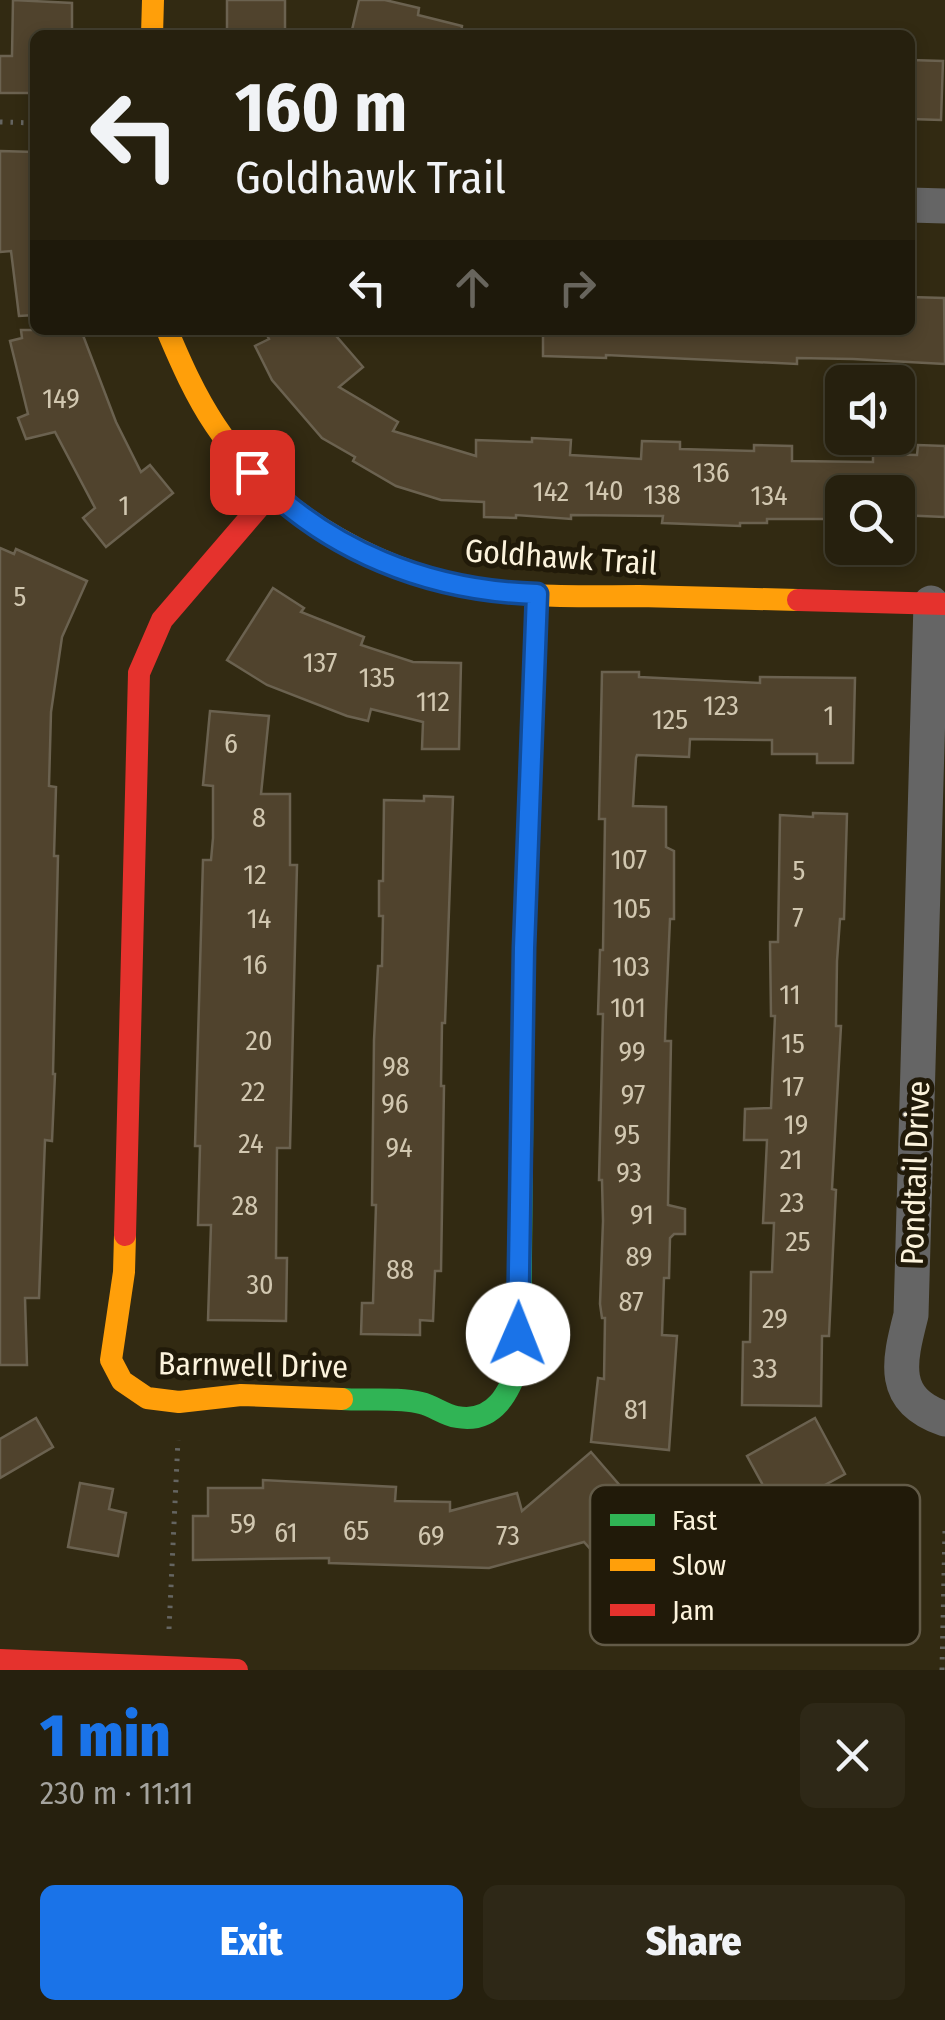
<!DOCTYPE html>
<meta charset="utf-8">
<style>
:root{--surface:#26200e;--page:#2e2817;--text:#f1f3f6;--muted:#a4a39e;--line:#423e2e;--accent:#1a73e8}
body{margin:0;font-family:"Fira Sans Condensed",sans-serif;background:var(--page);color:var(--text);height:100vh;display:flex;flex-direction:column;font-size:38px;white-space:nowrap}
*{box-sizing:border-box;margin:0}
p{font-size:32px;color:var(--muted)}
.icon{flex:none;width:55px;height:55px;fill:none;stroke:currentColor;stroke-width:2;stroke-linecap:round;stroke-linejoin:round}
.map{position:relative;height:1670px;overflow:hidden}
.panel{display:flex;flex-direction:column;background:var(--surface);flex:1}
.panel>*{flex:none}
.banner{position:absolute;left:30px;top:30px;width:885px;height:305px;border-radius:15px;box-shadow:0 5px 15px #0003,0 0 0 2px var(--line);background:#26200e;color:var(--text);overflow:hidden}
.fabs{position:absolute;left:825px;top:365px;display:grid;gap:20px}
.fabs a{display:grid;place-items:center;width:90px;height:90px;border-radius:15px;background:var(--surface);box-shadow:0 5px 15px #0003,0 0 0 2px var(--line);font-size:50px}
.pin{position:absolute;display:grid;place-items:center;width:85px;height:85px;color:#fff;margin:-42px;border-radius:20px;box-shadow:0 5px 15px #0006}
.me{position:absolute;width:110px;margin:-55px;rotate:1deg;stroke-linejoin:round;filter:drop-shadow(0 0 8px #0008)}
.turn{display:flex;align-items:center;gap:35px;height:210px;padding:0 40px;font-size:45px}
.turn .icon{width:130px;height:130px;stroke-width:2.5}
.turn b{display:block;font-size:70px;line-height:85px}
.lanes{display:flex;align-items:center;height:95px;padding:0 40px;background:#0003;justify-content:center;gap:50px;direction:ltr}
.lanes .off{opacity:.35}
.round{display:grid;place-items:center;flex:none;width:105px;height:105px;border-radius:15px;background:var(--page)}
.headline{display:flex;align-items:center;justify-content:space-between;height:170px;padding:0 40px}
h1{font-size:60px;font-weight:800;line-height:75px;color:var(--accent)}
.action{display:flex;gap:20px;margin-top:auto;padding:20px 40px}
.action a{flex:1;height:115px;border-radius:15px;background:var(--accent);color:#fff;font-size:40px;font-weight:800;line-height:115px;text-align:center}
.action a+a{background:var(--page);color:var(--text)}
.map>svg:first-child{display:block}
.building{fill:#50432d;stroke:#6b6250;stroke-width:2.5}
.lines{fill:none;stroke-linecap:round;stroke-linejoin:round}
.path{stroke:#656561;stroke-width:5;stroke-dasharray:2.5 8;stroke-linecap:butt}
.street{stroke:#656565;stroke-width:35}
.fast{stroke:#30b455;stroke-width:22}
.slow{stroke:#ff9f0a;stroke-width:22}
.jam{stroke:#e5322d;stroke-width:22}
.route-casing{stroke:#114b97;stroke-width:25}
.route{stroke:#1a73e8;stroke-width:18}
.labels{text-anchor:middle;stroke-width:10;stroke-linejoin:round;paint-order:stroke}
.number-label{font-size:28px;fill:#d1c7b0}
.street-label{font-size:32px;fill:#fcf3dc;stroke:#211a09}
.key{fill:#211a09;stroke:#635b48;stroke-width:2.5}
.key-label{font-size:28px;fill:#fcf3dc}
</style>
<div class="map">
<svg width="945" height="1670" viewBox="0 0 945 1670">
<rect width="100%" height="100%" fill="#322a12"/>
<g class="building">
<path d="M13,0L72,3V35H35V93H0V56H12Z"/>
<rect x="227" y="0" width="58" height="35"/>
<path d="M359,0H385L419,8L418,15L462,26L461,35H354L355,30H352Z"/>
<path d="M910,60L943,61L941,120L910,119Z"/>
<path d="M0,151L35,152V315L19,316L11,251L0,252Z"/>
<path d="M910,297L944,298L945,364L853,359L797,358V364L606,355V358L543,356V330H910Z"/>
<path d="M21,330H81L116,422L141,472L150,465L173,493L106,547L83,518L95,508L55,432L26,439L18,418L28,414L10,341L22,338Z"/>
<path d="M264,330H331L363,367L339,387L398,422L393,431L476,456V440L532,442V438L571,440L570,455L641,459L642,441L680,442V449L754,451V445L792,446V461L873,462V454L917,455L918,445L945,446V517L898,515V492H842V516H826V519H767V523H740V526L662,523L663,516L571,515V519L516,515V518L484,517V502L441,500L396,486L353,461L355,457L322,438L272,380L255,346L269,339Z"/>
<path d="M0,548L14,554L16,549L87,581L62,637L51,712L49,786L56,787L54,856H58L53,1074H55L52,1141L45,1140L39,1298H25L27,1365H0Z"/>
<path d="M273,588L304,608L301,612L364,637L361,645L413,662L461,663L459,749H422L423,722L371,709L368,721L347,716L267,685L227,660Z"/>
<path d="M602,672H639V677L760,683V677L855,678L853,763H817V754H772V740L690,739L689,757L637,755L636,758L633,806L666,807V847L674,851V919H670L666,1010L665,1041H671L668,1205L685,1209V1234H674L670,1238L669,1278H664L662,1335L677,1336L669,1450L591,1442L598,1378L604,1379L605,1318H602L600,1304L603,1221L602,1180H599L603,1014H598L600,950H603L605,819H599Z"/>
<path d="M210,711L269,716L261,794H290V865H297L290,1148H277L276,1258H287L286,1321L208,1320L211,1225H198L200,1146H195L203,860H211L213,838V786L203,785Z"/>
<path d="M424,796L453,797L445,1023H442L441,1086H444L441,1271H435L433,1321L420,1320V1335L361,1334L362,1303H373L376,1205H372L374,1040L378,966H382L383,916H379V881H383L384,800L424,801Z"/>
<path d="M813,813L847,814L844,919H840L837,961L836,1026H841L832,1189L836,1190L833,1250L829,1336H822L821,1406L742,1405L743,1342H750L751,1272H772L774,1223H763L767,1140H744L745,1109L771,1108L775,1016H771L770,942H778L780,815L813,817Z"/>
<path d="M36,1418L53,1447L0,1478V1439Z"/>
<path d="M815,1418L845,1474L777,1511L747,1456Z"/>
<path d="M591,1452L641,1510L593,1552L584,1542L489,1568L329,1563V1558L193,1560V1516H208V1488H263V1480L396,1487L395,1501L450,1502V1511L517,1493L522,1511Z"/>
<path d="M80,1483L113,1489L109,1509L126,1513L118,1556L68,1547Z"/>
</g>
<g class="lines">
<g class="path">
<path d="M0,122L35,123"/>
<path d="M169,1629L178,1440"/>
<path d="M942,1670L945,1530"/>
</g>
<g class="street">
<path d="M910,205L945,206"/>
<path d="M931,603L911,1315C899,1362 889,1400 945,1419"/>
</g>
<path class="fast" d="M342,1399C367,1401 397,1397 421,1403C434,1406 444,1415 457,1417C495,1424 510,1391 520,1361L524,948L529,819"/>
<g class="slow">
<path d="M152,35L153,0"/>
<path d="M167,330C181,363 195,395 215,425C276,518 386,577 494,591C542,598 591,596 639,596C692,597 745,599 798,600"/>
<path d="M529,819L537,594"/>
<path d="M125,1235L124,1272L111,1360L122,1381L147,1398L179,1402L241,1395L342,1399"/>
</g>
<g class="jam">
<path d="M798,600L945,604"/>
<path d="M125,1235L139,673L162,620L272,492"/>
<path d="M0,1660L237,1670"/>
</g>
</g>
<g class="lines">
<defs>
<path id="route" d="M252,472C327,551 429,591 537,594L524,948L518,1334"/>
</defs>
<use href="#route" class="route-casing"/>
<use href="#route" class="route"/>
</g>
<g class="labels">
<g class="number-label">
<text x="61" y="408">149</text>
<text x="711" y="482">136</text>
<text x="604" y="500">140</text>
<text x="551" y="501">142</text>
<text x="662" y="504">138</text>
<text x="769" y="505">134</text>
<text x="124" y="515">1</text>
<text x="20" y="606">5</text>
<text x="320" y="672">137</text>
<text x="377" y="687">135</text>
<text x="433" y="711">112</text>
<text x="721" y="715">123</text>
<text x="829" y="725">1</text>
<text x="670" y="729">125</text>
<text x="231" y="753">6</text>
<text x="259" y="827">8</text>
<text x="629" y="869">107</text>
<text x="799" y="880">5</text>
<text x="255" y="884">12</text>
<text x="632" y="918">105</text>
<text x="798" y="927">7</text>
<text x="259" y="928">14</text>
<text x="255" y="974">16</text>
<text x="631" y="976">103</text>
<text x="790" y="1004">11</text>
<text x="628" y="1017">101</text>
<text x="259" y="1050">20</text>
<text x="793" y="1053">15</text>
<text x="632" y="1061">99</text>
<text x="396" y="1076">98</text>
<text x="793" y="1096">17</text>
<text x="253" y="1101">22</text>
<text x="633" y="1104">97</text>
<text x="395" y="1113">96</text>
<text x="796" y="1134">19</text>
<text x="627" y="1144">95</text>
<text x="251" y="1153">24</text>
<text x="399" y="1157">94</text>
<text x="791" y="1169">21</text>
<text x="629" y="1182">93</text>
<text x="792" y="1212">23</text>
<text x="245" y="1215">28</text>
<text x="642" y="1224">91</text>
<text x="798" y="1251">25</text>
<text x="639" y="1266">89</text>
<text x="400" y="1279">88</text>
<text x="260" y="1294">30</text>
<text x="631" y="1311">87</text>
<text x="775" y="1328">29</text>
<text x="765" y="1378">33</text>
<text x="636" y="1419">81</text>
<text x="243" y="1533">59</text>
<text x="356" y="1540">65</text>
<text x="286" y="1542">61</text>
<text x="431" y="1545">69</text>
<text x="508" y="1545">73</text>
</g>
<g class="street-label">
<text transform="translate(561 557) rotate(4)" y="11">Goldhawk Trail</text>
<text transform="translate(915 1173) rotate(-88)" y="11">Pondtail Drive</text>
<text transform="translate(253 1365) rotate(1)" y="11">Barnwell Drive</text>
</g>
</g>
<rect x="590" y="1485" width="330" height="160" rx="15" class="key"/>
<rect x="610" y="1514" width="45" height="12" fill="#30b455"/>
<rect x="610" y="1559" width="45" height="12" fill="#ff9f0a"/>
<rect x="610" y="1604" width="45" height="12" fill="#e5322d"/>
<g class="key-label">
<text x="672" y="1530">Fast</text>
<text x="672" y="1575">Slow</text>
<text x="672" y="1620">Jam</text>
</g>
</svg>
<div class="fabs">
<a><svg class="icon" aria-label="sound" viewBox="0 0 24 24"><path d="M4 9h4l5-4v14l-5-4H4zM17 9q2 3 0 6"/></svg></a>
<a><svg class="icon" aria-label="search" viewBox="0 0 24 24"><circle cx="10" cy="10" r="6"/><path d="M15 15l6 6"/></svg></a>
</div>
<div class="pin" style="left:252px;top:472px;background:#d93025"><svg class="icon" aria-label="arrive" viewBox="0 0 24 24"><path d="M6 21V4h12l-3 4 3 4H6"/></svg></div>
<svg class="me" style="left:518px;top:1334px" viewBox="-20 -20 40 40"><circle r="19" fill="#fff"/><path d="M0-13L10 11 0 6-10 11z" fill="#1a73e8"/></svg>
<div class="banner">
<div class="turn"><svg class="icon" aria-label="left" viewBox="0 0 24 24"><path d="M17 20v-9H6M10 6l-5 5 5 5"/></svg><div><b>160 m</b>Goldhawk Trail</div></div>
<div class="lanes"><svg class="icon" aria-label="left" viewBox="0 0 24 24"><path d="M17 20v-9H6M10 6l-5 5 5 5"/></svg><svg class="icon off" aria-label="ahead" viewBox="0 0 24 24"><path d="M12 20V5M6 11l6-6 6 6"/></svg><svg class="icon off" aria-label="right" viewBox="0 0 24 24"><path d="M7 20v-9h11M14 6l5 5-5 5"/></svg></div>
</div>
</div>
<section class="panel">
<div class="headline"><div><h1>1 min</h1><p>230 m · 11:11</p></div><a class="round"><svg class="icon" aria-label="close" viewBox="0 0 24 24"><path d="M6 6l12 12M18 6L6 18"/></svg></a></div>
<div class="action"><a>Exit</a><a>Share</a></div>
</section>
